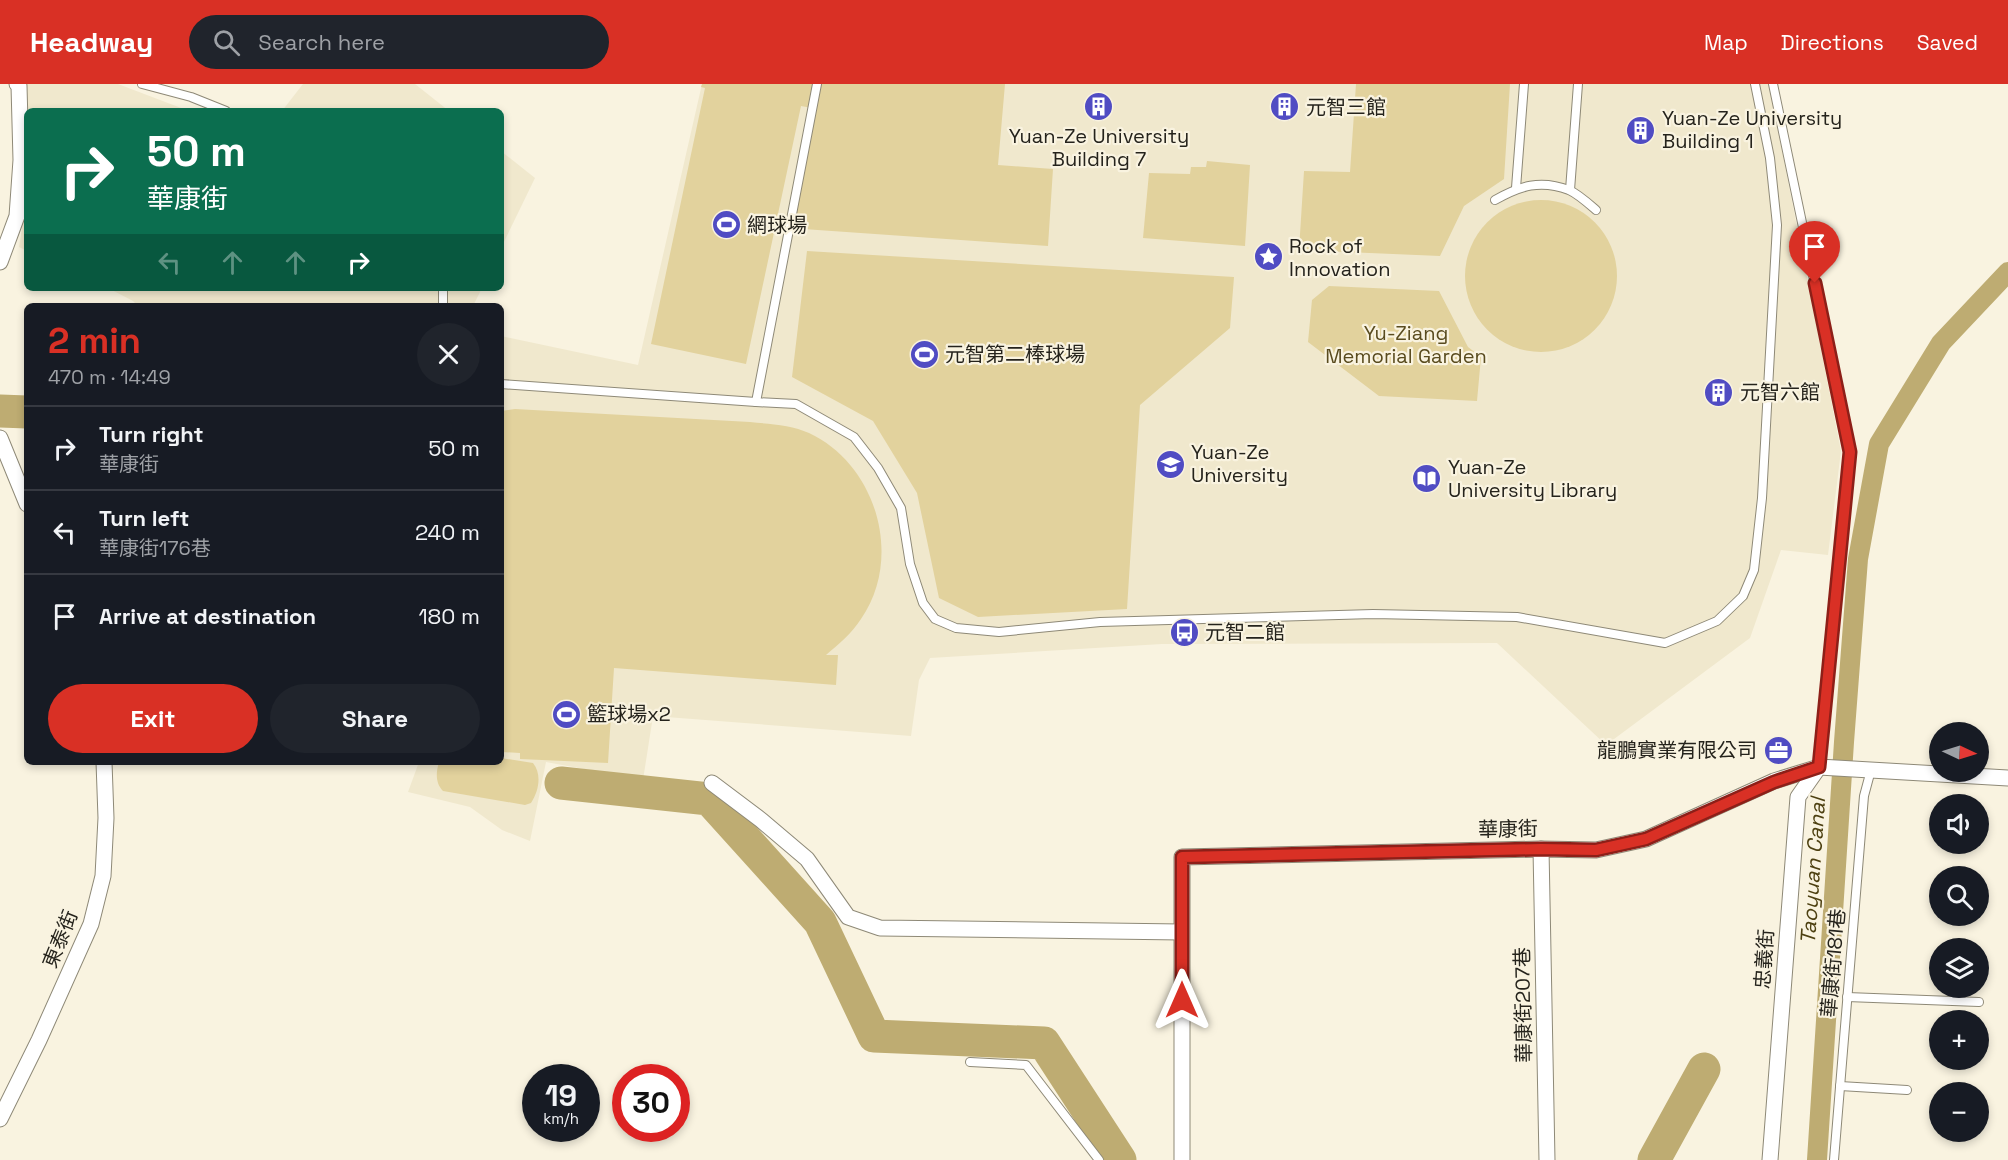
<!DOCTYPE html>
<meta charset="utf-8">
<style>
:root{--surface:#171b24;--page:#20242c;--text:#f1f3f6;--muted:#9ea1a6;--line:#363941;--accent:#d93025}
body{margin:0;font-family:"Space Grotesk","Noto Sans TC",sans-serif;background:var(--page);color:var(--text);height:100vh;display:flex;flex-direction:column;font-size:22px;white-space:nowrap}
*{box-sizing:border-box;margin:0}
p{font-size:20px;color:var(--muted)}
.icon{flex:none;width:33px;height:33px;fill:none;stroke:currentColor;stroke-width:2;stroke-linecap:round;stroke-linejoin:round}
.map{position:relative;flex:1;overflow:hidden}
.details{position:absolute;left:24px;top:219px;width:480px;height:462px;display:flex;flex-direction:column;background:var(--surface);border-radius:9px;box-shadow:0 3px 9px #0003}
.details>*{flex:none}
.banner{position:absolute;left:24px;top:24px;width:480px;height:183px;border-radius:9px;box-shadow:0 3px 9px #0003;background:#0b6e4f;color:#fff;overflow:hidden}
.needle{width:39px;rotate:94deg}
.controls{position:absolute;left:1929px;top:638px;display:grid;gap:12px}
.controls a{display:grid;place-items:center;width:60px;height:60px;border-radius:50%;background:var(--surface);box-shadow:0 3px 9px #0003;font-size:30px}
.speed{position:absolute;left:522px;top:980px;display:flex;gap:12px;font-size:30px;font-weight:700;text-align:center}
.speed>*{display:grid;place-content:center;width:78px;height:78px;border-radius:50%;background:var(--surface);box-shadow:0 3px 9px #0003;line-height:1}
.speed small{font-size:15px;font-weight:400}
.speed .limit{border:9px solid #d22;background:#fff;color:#111}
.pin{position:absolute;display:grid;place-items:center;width:51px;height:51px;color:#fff;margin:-62px -26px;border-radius:50% 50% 50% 0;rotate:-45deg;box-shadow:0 0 6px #0007}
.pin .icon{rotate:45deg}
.me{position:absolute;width:66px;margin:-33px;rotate:0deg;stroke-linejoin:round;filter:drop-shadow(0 0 4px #0008)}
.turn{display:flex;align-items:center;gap:21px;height:126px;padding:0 24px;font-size:27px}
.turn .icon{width:78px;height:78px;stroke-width:2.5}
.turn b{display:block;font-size:42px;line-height:51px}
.lanes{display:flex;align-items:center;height:57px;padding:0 24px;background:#0003;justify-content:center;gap:30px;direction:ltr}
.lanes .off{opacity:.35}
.round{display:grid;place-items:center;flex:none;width:63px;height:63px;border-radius:32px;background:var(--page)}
.head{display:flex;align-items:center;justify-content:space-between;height:102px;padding:0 24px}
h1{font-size:36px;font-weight:600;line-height:45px;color:var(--accent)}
.button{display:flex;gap:12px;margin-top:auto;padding:12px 24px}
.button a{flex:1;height:69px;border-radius:36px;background:var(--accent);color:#fff;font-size:24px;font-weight:600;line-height:69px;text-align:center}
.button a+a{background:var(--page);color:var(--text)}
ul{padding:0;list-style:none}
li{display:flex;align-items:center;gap:18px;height:84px;padding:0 24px;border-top:2px solid var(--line)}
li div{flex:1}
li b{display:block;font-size:22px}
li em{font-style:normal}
header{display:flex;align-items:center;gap:36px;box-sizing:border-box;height:84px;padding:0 30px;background:var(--accent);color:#fff}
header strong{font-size:28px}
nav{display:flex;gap:33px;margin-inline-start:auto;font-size:21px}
.search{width:420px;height:54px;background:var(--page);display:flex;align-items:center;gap:15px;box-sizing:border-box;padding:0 21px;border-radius:33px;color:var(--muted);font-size:22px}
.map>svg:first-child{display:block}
.built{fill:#f0e8cd}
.green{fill:#e2d29d}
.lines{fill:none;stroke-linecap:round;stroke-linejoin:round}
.canal{stroke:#beac72;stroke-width:20}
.river{stroke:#beac72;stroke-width:33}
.lane-casing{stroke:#8e8977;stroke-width:10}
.street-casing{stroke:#8e8977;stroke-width:17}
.lane{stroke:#fff;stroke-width:8}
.street{stroke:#fff;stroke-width:15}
.route-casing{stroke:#8d1f18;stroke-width:15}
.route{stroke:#d93025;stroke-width:10}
.labels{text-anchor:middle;stroke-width:4.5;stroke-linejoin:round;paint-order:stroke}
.poi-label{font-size:20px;fill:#25231c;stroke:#f9f3e0;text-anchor:start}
.park-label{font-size:20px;fill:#594b1e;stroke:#f9f3e0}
.street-label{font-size:20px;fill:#25231c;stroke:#f9f3e0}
.water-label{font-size:21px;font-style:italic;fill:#4d4011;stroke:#f9f3e0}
</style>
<header>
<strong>Headway</strong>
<div class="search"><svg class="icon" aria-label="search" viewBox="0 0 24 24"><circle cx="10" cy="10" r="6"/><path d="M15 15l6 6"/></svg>Search here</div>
<nav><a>Map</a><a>Directions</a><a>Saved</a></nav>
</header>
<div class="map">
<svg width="2008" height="1076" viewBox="0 0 2008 1076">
<rect width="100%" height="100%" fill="#f9f3e0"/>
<g class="built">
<path d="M26,0H118L189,27H28Z"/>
<path d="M303,0H415L449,27H282Z"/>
<path d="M702,0H1769L1841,367L1828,471L1781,466L1750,554L1606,661L1497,559L1162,560L930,574L919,596L911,652L653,632L643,696L546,678L530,757L502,746L470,723L408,708L419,678H501V252L638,281Z"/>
<path d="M501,67L535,94L501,164Z"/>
<path d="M27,113V167L19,163Z"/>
<path d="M108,204H482L473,222H138L133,217Z"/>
</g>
<g class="green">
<path d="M702,0H1005L998,81L1053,85L1048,162L789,144L812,24L801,22L746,280L651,260L705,4L701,3Z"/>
<path d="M1356,0H1510L1504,95L1464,122L1440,172L1299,166L1304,87L1350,88Z"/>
<path d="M1207,77L1250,81L1245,162L1143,154L1149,89L1190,90L1191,83H1206Z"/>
<circle cx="1541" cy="192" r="76"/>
<path d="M807,167L1234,193L1230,244L1140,321L1127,525L978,533L939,514L917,409L873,337L792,293Z"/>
<path d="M1329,202L1439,207L1468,263L1481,273L1477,317L1379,312L1308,258L1312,216Z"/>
<path d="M515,325L750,338C769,340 792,341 809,349C876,380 904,473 861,535C852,549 839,560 826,571H838L836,601L614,584L608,679L520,675V669L501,668V327Z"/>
<path d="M501,674L533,679C542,690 539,707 531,719L525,721L443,707C435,699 436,688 439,678H501Z"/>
</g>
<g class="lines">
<path class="canal" d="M1817,1076L1844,658L1858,475L1879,360L1941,259L2008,188"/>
<g class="river">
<path d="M0,327L27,328"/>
<path d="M561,699L709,715L820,838L874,952L1044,959L1120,1076"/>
<path d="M1654,1076L1704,985"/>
</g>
<defs>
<g id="lane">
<path d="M142,0L191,13L226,27"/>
<path d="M817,0L756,318L796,320L854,353L878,384L901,424L910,480L923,519L935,535L956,544L999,548L1100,538L1373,530L1517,533L1665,559L1717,537L1743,512L1754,486L1762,414L1777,141L1770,74L1755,0"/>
<path d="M1773,0L1850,368L1819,683"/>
<path d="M1516,104L1524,0"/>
<path d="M1570,106L1578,0"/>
<path d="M1495,116C1520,102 1540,95 1569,106C1578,110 1588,119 1596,126"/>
<path d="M443,204V222"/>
<path d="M501,300L756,318"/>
<path d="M1847,913L1979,918"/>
<path d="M970,978L1026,981L1099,1076"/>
<path d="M1840,1002L1907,1006"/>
<path d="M1834,1076L1864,712L1871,686"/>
</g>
<g id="street">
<path d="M0,178L17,132L21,76L19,2L17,0"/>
<path d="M0,354L27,420"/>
<path d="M712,699L761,736L807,775L848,833L880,844L1181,848"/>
<path d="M1541,765L1547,1076"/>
<path d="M0,1035L39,956L91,840L103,792L106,734L104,678"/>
<path d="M1182,1076V773L1541,765L1596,766L1646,755L1774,697L1819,683L2008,694"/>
<path d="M1770,1076L1798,713L1819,683"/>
</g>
</defs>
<use href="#lane" class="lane-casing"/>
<use href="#street" class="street-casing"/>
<use href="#lane" class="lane"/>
<use href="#street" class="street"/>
</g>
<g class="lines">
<defs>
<path id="route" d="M1182,916V773L1541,765L1596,766L1646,755L1774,698L1819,683L1850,368L1815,199"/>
</defs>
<use href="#route" class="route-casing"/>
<use href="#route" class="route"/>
</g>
<defs>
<symbol id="building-disc" viewBox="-11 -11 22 22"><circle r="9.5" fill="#504cc3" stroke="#f9f3e0"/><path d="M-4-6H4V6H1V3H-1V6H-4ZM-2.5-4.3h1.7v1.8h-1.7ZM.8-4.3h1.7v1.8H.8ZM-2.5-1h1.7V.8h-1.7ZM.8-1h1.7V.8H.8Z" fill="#fff"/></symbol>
<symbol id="stadium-disc" viewBox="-11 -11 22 22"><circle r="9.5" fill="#504cc3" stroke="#f9f3e0"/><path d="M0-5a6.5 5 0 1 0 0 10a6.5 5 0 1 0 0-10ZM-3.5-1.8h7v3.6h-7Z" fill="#fff"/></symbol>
<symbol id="sight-disc" viewBox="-11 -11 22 22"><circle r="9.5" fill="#504cc3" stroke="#f9f3e0"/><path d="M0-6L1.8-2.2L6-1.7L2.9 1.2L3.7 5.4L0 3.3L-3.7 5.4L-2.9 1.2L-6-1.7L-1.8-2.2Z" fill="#fff"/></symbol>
<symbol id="university-disc" viewBox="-11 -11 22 22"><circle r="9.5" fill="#504cc3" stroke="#f9f3e0"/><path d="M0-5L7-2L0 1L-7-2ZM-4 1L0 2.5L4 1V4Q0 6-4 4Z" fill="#fff"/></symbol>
<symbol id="library-disc" viewBox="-11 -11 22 22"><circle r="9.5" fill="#504cc3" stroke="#f9f3e0"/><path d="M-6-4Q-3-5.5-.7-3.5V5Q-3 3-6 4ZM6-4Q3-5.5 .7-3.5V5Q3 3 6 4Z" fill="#fff"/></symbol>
<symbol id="bus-disc" viewBox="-11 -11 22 22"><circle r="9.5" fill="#504cc3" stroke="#f9f3e0"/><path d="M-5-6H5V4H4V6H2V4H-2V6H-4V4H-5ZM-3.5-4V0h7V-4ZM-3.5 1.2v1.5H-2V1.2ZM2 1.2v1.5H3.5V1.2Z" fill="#fff"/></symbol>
<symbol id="office-disc" viewBox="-11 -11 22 22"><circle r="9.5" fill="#504cc3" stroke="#f9f3e0"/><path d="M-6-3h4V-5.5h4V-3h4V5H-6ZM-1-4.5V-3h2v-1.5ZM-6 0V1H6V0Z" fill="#fff"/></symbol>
</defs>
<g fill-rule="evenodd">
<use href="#building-disc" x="1082" y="6" width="33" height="33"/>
<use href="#building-disc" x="1268" y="6" width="33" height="33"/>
<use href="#building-disc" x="1624" y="30" width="33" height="33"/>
<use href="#stadium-disc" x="710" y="124" width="33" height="33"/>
<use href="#sight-disc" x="1252" y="156" width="33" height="33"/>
<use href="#stadium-disc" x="908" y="254" width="33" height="33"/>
<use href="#building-disc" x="1702" y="292" width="33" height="33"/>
<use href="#university-disc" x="1154" y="364" width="33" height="33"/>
<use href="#library-disc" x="1410" y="378" width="33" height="33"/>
<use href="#bus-disc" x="1168" y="532" width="33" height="33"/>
<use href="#stadium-disc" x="550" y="614" width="33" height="33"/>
<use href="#office-disc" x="1762" y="650" width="33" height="33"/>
</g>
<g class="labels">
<g class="poi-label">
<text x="1306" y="30">元智三館</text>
<text x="1662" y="41">Yuan-Ze University<tspan x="1662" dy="23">Building 1</tspan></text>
<text x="1099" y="59" text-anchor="middle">Yuan-Ze University<tspan x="1099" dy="23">Building 7</tspan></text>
<text x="747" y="148">網球場</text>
<text x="1289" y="169">Rock of<tspan x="1289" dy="23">Innovation</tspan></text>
<text x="945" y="277">元智第二棒球場</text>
<text x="1740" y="315">元智六館</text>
<text x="1191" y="375">Yuan-Ze<tspan x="1191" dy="23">University</tspan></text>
<text x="1448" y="390">Yuan-Ze<tspan x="1448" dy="23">University Library</tspan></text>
<text x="1205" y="555">元智二館</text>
<text x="587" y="637">籃球場x2</text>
<text x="1757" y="673" text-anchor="end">龍鵬實業有限公司</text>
</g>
<g class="park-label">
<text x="1406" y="256">Yu-Ziang<tspan x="1406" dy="23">Memorial Garden</tspan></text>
</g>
<g class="street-label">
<text transform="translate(1508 745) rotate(-1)" y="7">華康街</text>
<text transform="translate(60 855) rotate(-68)" y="7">東泰街</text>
<text transform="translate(1764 875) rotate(-86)" y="7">忠義街</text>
<text transform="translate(1833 879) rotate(-85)" y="7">華康街181巷</text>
<text transform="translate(1523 921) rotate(-91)" y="7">華康街207巷</text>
</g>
<g class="water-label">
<text transform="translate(1813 787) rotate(-86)" y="7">Taoyuan Canal</text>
</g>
</g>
</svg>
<div class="controls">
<a><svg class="needle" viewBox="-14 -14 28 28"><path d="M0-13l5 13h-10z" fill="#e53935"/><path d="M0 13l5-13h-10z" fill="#9ea1a6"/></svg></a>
<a><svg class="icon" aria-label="sound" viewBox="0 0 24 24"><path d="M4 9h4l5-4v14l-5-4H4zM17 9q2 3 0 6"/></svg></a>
<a><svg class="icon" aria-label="search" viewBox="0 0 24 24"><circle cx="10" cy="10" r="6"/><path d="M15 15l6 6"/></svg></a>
<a><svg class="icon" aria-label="layers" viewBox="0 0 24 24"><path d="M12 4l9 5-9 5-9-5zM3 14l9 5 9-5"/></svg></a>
<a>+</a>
<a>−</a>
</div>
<div class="speed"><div>19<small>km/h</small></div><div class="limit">30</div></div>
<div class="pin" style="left:1815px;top:199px;background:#d93025"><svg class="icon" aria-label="arrive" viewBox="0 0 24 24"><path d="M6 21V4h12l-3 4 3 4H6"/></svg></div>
<svg class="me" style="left:1182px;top:916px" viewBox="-20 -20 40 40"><path d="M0-17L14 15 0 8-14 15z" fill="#d93025" stroke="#fff" stroke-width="4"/></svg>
<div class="banner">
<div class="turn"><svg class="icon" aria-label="right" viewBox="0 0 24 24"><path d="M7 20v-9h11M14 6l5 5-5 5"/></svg><div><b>50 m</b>華康街</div></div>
<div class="lanes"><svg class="icon off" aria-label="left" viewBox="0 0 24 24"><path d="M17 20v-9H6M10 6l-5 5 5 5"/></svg><svg class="icon off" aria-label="ahead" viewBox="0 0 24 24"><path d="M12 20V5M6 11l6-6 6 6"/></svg><svg class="icon off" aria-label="ahead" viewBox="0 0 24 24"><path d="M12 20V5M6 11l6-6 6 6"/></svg><svg class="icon" aria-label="right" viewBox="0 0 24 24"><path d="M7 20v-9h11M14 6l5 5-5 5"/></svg></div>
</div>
<section class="details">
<div class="head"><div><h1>2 min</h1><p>470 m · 14:49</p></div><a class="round"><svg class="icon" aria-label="close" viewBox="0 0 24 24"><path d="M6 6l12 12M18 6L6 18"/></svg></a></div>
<ul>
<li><svg class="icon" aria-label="right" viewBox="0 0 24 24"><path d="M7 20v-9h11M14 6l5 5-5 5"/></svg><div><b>Turn right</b><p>華康街</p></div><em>50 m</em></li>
<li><svg class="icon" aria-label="left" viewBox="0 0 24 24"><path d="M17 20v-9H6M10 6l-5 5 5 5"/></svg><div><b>Turn left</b><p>華康街176巷</p></div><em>240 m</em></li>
<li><svg class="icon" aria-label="arrive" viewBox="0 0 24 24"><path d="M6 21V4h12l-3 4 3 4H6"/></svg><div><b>Arrive at destination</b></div><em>180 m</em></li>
</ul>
<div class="button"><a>Exit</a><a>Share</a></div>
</section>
</div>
